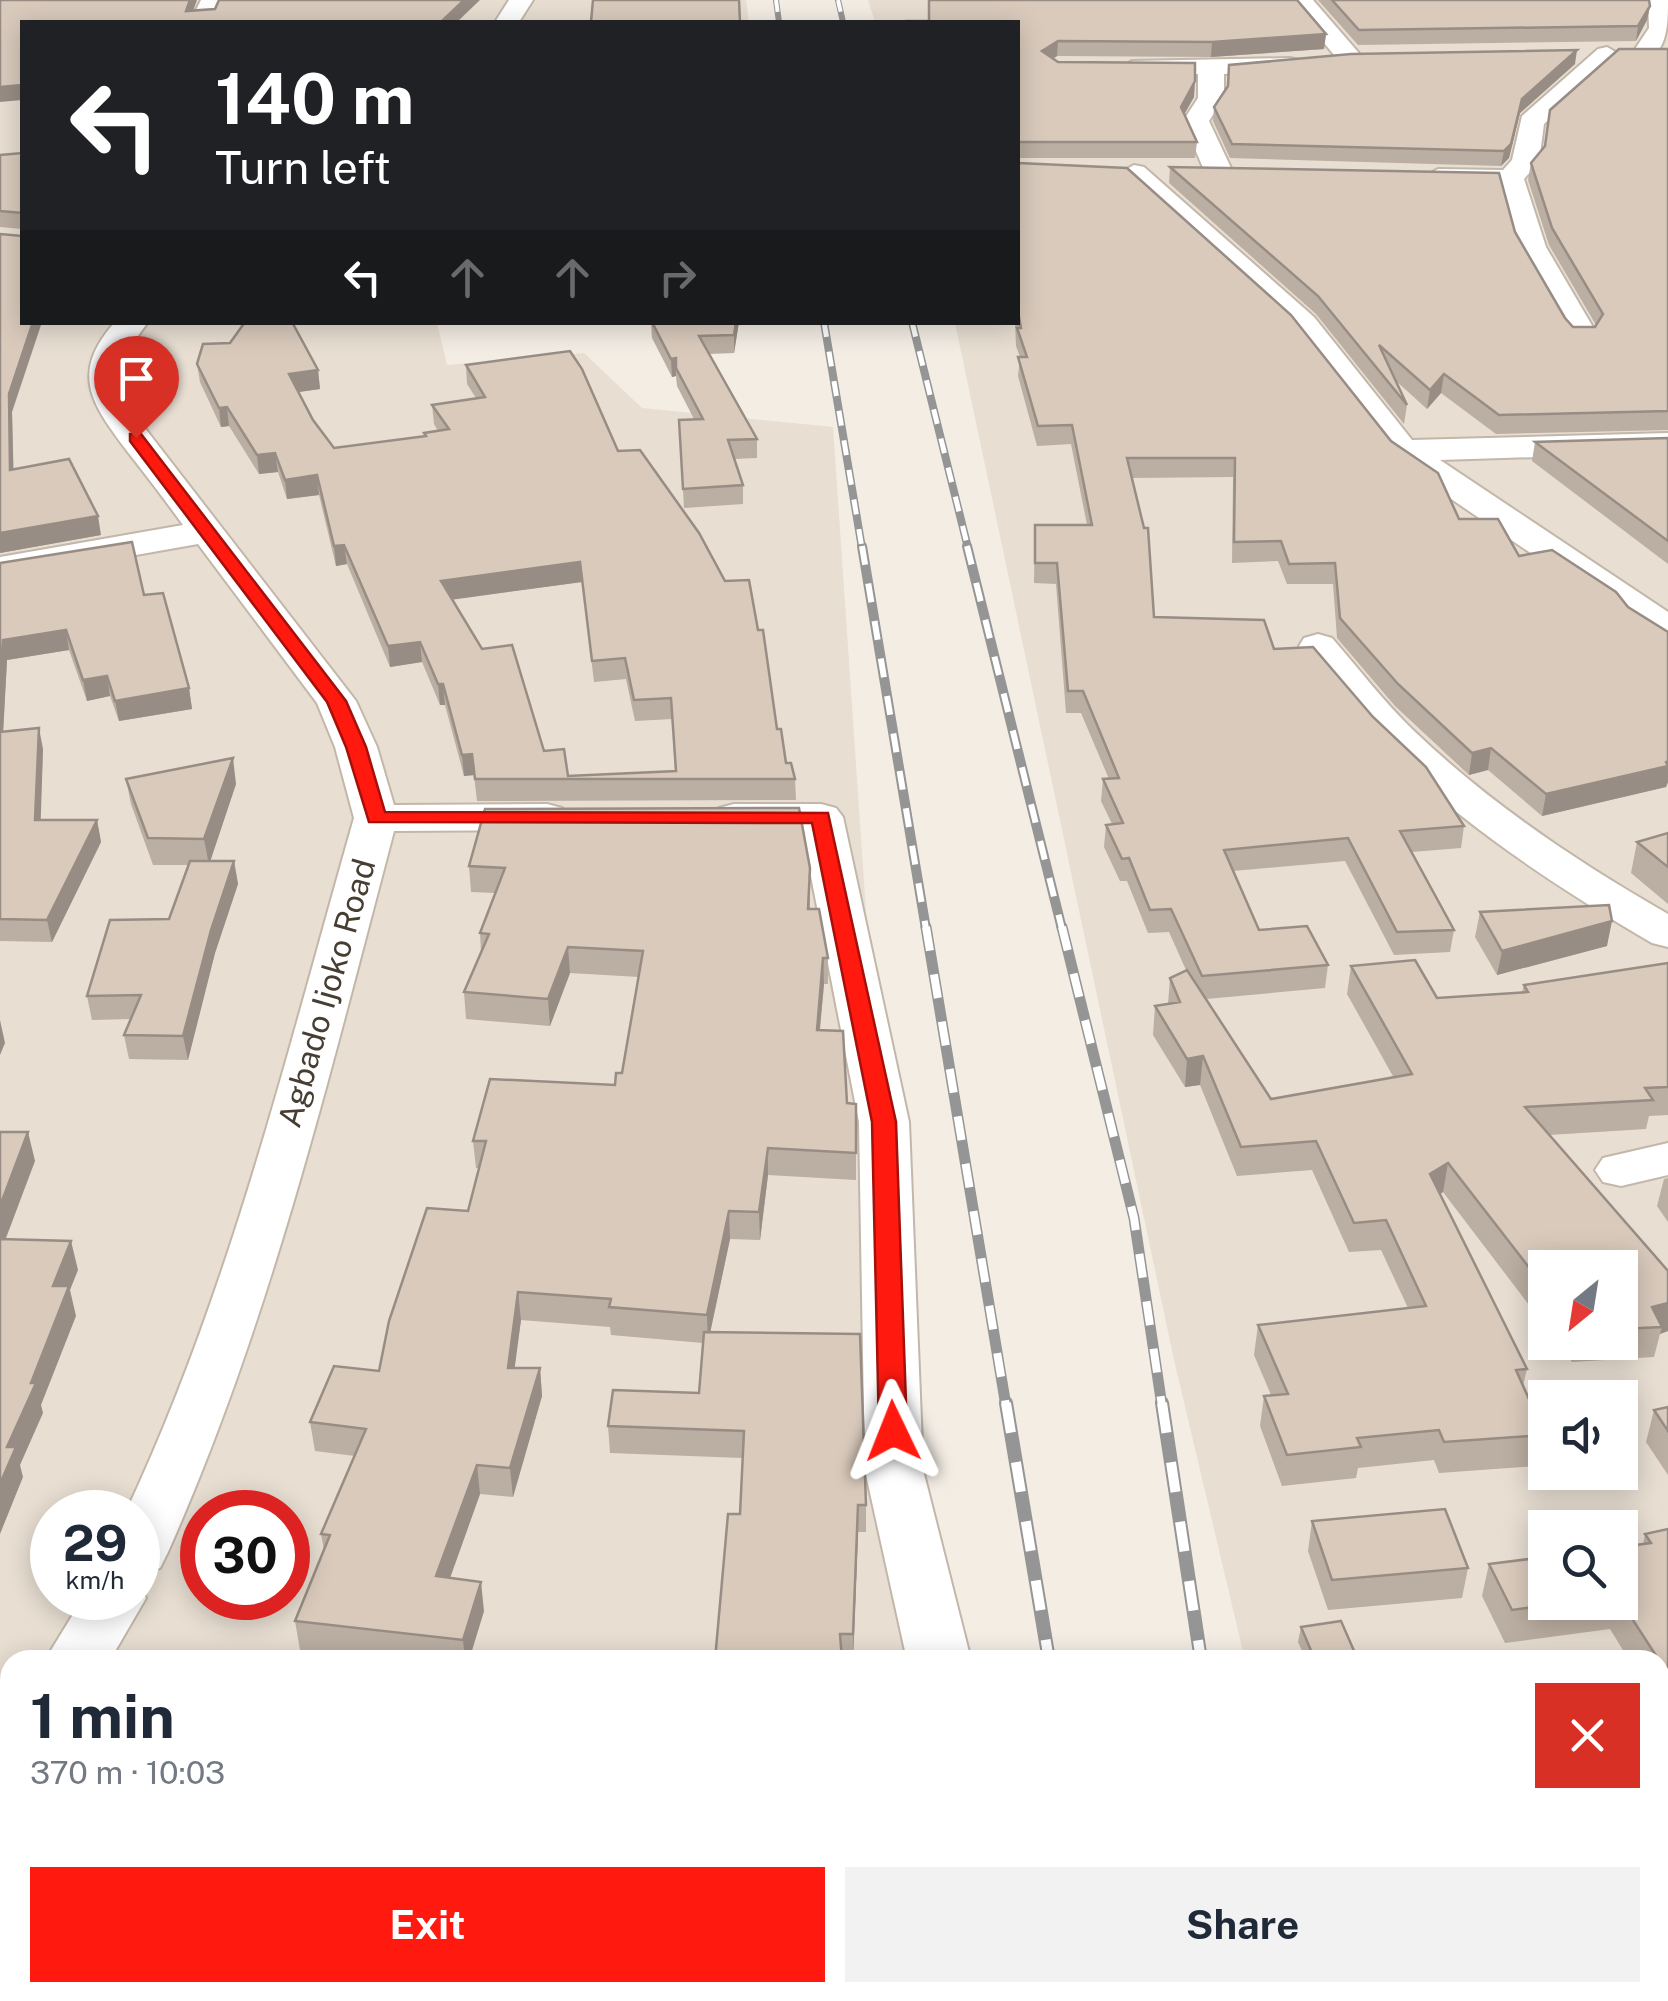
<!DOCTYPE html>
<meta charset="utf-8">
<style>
:root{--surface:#fff;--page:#f2f2f3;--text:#1f2937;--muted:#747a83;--accent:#ff190f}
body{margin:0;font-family:"Public Sans",sans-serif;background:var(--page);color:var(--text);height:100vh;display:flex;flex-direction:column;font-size:38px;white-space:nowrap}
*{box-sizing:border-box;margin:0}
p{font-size:32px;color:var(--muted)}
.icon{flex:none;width:55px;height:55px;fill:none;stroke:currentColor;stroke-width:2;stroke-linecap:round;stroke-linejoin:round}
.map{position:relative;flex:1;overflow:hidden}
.drawer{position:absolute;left:0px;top:1650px;width:1670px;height:352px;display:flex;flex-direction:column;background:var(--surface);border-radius:30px 30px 0 0;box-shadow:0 5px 25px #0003}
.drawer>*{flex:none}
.top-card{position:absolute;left:20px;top:20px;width:1000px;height:305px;border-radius:0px;box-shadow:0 5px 25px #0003;background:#202124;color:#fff;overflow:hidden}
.needle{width:65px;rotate:210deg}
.tools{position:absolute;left:1528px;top:1250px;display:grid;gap:20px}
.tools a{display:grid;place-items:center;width:110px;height:110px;border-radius:0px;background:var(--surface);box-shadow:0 5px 25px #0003;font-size:50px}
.speed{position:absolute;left:30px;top:1490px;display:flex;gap:20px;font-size:50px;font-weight:700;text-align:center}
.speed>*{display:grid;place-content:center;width:130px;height:130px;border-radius:50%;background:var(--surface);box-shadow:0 5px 25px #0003;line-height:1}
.speed small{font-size:25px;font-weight:400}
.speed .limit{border:15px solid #d22;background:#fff;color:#111}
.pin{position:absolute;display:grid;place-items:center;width:85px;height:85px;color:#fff;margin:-102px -42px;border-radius:50% 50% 50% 0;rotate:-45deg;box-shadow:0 0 10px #0007}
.pin .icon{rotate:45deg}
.me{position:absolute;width:110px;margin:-55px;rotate:358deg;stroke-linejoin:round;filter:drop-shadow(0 0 8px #0008)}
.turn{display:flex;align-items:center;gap:35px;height:210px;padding:0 30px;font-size:45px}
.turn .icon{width:130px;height:130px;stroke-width:2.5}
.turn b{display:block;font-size:70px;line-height:85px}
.lanes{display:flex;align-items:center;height:95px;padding:0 30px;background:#0003;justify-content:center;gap:50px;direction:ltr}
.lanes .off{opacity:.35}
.round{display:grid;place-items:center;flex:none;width:105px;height:105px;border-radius:0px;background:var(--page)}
.headline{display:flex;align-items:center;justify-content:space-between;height:170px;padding:0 30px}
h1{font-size:60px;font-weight:700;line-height:75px}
.primary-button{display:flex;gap:20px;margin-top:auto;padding:20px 30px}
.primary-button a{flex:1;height:115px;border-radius:0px;background:var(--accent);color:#fff;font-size:40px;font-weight:700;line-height:115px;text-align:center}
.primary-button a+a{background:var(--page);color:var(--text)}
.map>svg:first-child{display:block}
.residential{fill:#e8ded2;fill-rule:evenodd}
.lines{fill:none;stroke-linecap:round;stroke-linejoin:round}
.minor-casing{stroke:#c2b7a9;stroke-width:4}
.minor{fill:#fff;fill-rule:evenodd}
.rail-far4-casing{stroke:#959595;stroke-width:6}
.rail-far3-casing{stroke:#959595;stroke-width:8}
.rail-far2-casing{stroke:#959595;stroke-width:10}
.rail-far1-casing{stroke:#959595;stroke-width:11}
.rail-casing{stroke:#959595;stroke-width:14}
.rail-far4{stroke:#fff;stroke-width:4;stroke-dasharray:12;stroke-linecap:butt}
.rail-far3{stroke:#fff;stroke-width:5;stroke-dasharray:15;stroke-linecap:butt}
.rail-far2{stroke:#fff;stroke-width:6;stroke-dasharray:19;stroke-linecap:butt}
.rail-far1{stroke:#fff;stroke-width:8;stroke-dasharray:24;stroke-linecap:butt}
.rail{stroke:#fff;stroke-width:10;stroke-dasharray:30;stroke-linecap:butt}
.wall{fill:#bbaea2;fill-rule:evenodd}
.shaded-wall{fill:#988d84}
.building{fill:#d9cabc;stroke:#988d84;stroke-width:2.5;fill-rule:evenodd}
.route{fill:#ff190f;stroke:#a6100a;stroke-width:2.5}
.labels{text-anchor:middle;stroke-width:8;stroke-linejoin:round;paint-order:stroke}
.street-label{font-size:32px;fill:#463d33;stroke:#fff}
</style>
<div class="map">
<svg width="1668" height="2001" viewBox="0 0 1668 2001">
<rect width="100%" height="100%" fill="#f3ede4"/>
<g class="residential">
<path d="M0,0H746L749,22H22V322L437,323L447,365L584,353L642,408L833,427L917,1660H10V1992H957L958,2001H0ZM52,1512H138V1598H52ZM202,1512H288V1598H202Z"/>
<path d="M868,0H1668V2001H1325L1323,1993L1660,1992V1660H1245L1174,1360L955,323L1018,322V22H875ZM1545,1268H1620V1342H1545ZM1545,1398H1620V1472H1545ZM1545,1528H1620V1602H1545Z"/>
</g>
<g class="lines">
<defs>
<g id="minor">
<path d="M201,0H225L214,22H190Z"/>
<path d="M509,0H533L519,22H495Z"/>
<path d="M1288,0H1313L1358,52L1361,57L1358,62H1340Z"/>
<path d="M1648,0H1668C1668,22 1668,53 1645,59L1633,52L1649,28Z"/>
<path d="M1607,47L1619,54L1544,124L1539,162L1524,179L1546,247L1597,334L1592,341H1570L1565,334L1516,247L1499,186L1438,185L1424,177L1438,169L1503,170L1512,160L1522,116L1598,49Z"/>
<path d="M1290,58L1299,60L1302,65L1299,70L1224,74V98L1209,121L1232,170L1218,178L1204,170L1183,121L1198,98V74L1132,75L1120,68L1132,61Z"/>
<path d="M1134,165L1144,167L1314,317L1412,440L1668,433V453L1440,460L1668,612V641L1654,637L1391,458L1292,331L1124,179L1120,173Z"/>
<path d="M115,322H148C124,356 115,362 127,405L356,701L377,747L394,805L547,804L562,808L569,817L562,826L547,830L394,831C329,1076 271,1320 168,1552L160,1568L138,1575V1512H126C230,1291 287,1052 354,818L335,747L317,703L198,544L0,579V557L183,525C165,500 146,475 127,451C92,404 69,374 115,322Z"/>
<path d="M1318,634L1332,638C1359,669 1384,702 1413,730C1489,803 1577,862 1668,914V947L1652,943C1519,865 1387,775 1299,646L1304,638Z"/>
<path d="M734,804H821L836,808L843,817L909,1122L923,1470L971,1660H907L865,1470L859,1122L802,830H734L719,826L712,817L719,808Z"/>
<path d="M1668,1143V1175L1621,1186L1603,1182L1595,1170L1603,1158Z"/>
<path d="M138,1582L146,1598L110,1660H45L83,1598H138Z"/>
<path d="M1668,1718V1772L1660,1775V1721Z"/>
<path d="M10,1727V1791L0,1794V1731Z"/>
<path d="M1660,1820L1668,1823V1896L1660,1893Z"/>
<path d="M0,1922L10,1926V1992L0,1988Z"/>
<path d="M16,1992H94L98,2001H19Z"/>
<path d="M980,1992H1052L1054,2001H982Z"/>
</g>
</defs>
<use href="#minor" class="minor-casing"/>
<use href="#minor" class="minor"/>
<defs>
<g id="rail-far4">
<path d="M776,0L779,22"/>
<path d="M838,0L843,22"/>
</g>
<g id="rail-far3">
<path d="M824,322L862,548"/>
<path d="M912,322L968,548"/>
</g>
<g id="rail-far2">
<path d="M862,546L926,929"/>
<path d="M967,546L1062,929"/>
</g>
<g id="rail-far1">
<path d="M926,927L1006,1406"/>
<path d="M1062,927L1134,1218L1162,1406"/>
</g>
<g id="rail">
<path d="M1006,1403L1049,1660"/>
<path d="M1162,1403L1201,1660"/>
<path d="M1105,1992L1106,2001"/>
<path d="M1266,1992L1268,2001"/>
</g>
</defs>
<use href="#rail-far4" class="rail-far4-casing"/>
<use href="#rail-far3" class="rail-far3-casing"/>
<use href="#rail-far2" class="rail-far2-casing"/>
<use href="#rail-far1" class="rail-far1-casing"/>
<use href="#rail" class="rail-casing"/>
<use href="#rail-far4" class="rail-far4"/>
<use href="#rail-far3" class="rail-far3"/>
<use href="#rail-far2" class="rail-far2"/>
<use href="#rail-far1" class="rail-far1"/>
<use href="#rail" class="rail"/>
</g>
<g class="wall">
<path d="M929,0H1297L1326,34L1324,49L1211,57L1057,56L1053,59L1058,62L1195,63L1194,97L1184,114L1197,142L1195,158H1018V22H908V21H929Z"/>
<path d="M1318,0H1649L1650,6L1647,20L1636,41L1358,45Z"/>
<path d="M1668,49V430L1496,434L1441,393L1427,409L1395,380L1407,405L1404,424L1316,314L1169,183L1170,167L1515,232L1565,318L1573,327H1595L1596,325L1549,245L1528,180L1531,163Z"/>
<path d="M1575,64L1520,113L1509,158L1501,166L1230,158L1213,121L1214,107L1228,87L1229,65Z"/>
<path d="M22,153V322L12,412L13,469L101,535L0,553L22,229L0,227V155Z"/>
<path d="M1018,163L1391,441L1459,519L1519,556L1628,607L1668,632V782L1666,787L1542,816L1488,770L1469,775L1395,706L1337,638L1333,584H1287L1278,561L1232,563L1233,477L1132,478L1154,617L1274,649L1464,826L1461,848L1412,852L1454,930L1450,952L1394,955L1345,861L1233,871L1259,930L1328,965L1325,988L1206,999L1271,1099L1394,1078L1347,994L1351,966L1437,998L1522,992L1524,985L1668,963V1115L1649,1116L1646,1129L1549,1135L1668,1331L1660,1334L1654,1357L1572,1362L1558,1342H1620V1268H1545V1326L1443,1192L1440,1194L1527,1369L1523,1386L1545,1435L1538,1466L1439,1473L1434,1460L1358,1468L1356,1478L1282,1486L1260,1426L1264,1396L1271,1395L1254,1355L1258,1325L1408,1308L1381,1250L1349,1252L1312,1170L1237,1176L1200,1085L1185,1087L1153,1035L1155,1006L1168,1004L1170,978L1186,970L1169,932L1148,933L1127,881H1120L1104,847L1106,825L1112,824L1101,801L1103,779H1109L1081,713H1066L1056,584L1034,583L1035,525H1087L1071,444L1037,446L1018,376L1020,357L1016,346L1015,322H1018Z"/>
<path d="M245,322H388L386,325L292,323L318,370L320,389L298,392L313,420L334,448L424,437V433L438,431L434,424L432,405L476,398L467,384L466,365L618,451L777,729L786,763L795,779L796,800L477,801L474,775L464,776L445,705H440L422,662L390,667L347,564L336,566L319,495L287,499L278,472L259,474L229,426L221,427L200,382L197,364L230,343ZM582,582L594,682L626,679L635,721L672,719L675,771L568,776L544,751L452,599Z"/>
<path d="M651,322H739L734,353L709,354L757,439V458L734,459L743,485V504L684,508L679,420L694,419L677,386L676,376L672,377L652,338Z"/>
<path d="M1668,438V564L1532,461L1535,442Z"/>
<path d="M0,563L144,595L189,688L192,709L119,721L110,696L87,701L69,650L7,660L3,732L43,749L40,820H97L101,842L52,942L0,941Z"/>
<path d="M126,779L236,784L210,861H234L238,884L215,953L188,1060L129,1059L124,1035L131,1019L92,1020L87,996L169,919L188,865H153L131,804Z"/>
<path d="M1668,833V904L1631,873L1637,842Z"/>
<path d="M469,866L810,868V909L828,958V984H824L820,1030L847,1103L856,1104V1180L768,1175L760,1240L730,1239L710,1332L866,1505V1532H858L853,1660H715L740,1514L743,1458L610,1453L608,1426L699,1393L703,1343L611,1335L610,1327L521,1320L514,1368H540L542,1396L513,1497L480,1494L450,1578L484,1611L469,1660H390L300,1650L295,1621L324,1550L321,1534L355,1456L315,1451L310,1422L379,1371L468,1211L479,1168H476L473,1141L615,1085L622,1073L639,977L570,973L550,1026L466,1019L464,992L481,951L480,933L495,893L471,892Z"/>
<path d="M1480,912L1607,946L1497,975L1475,937Z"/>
<path d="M1668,1178V1222L1657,1206L1664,1179Z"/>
<path d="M1668,1407V1475L1646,1442L1654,1410Z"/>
<path d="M1312,1521L1468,1568L1462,1598L1328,1610L1308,1551Z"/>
<path d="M1668,1529V1698L1660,1700V1660H1629L1610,1629L1505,1643L1482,1596L1489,1564L1545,1602H1620V1547L1643,1544L1645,1534Z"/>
<path d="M1301,1627L1358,1660H1306L1298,1642Z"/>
<path d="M1668,1770V1820L1660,1817V1773Z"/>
<path d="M95,1992H242L239,2001H97Z"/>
<rect x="772" y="1992" width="103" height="9"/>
<path d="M1375,1992H1648L1656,2001H1378L1374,1995Z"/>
</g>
<g class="shaded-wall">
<path d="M190,0H197L189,22L186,11Z"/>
<path d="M464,0H480L457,22H441Z"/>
<path d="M1650,6L1647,20L1636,41L1638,26Z"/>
<path d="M1326,34L1324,49L1211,57L1212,42Z"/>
<path d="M1058,41L1057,56L1041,66L1042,51Z"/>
<path d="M1577,50L1575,64L1520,113L1509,158L1501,166L1504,151L1522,99Z"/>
<path d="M1195,81L1194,97L1180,122L1181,107Z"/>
<path d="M22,85V100L0,102V87Z"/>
<path d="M33,322H42L12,412L14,489L10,470L9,394Z"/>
<path d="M736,322H739L734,353V335Z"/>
<path d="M676,358V376L672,377L671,359Z"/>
<path d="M318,370L320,389L292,393L289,374Z"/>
<path d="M1444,374L1441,393L1427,409L1430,390Z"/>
<path d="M227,407L229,426L221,427L219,408Z"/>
<path d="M275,453L278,472L259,474L257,455Z"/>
<path d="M317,475L319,495L287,499L285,480Z"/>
<path d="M98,516L101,535L0,553V533Z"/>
<path d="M344,545L347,564L336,566L334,546Z"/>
<path d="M580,562L582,582L443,601L441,581Z"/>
<path d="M66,630L69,650L7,660L2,753L0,743V694L3,640Z"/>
<path d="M420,642L422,662L390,667L388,646Z"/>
<path d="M107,676L110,696L87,701L83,680Z"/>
<path d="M438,684H443L445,705H440Z"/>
<path d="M189,688L192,709L119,721L115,701Z"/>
<path d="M39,728L43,749L40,842L35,820Z"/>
<path d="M1491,748L1488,770L1469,775L1472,753Z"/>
<path d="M472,754L474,775L464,776L462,755Z"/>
<path d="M233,758L236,784L209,865L204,839Z"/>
<path d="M1668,761V782L1666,787L1542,816L1546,794Z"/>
<path d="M97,820L101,842L52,942L47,920Z"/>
<path d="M234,861L238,884L215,953L188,1060L183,1036L211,930Z"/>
<path d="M1612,921L1607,946L1497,975L1502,951Z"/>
<path d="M568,947L570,973L550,1026L548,999Z"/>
<path d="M823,958L824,984L817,1057V1030Z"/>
<path d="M0,1020L5,1043L0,1055Z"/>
<path d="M1203,1056L1200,1085L1185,1087L1187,1059Z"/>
<path d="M28,1132L35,1161L0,1254V1206Z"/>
<path d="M768,1148V1175L760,1240L759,1212Z"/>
<path d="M1448,1163L1443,1192L1425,1204L1430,1174Z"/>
<path d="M729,1211L730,1239L708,1343L707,1315Z"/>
<path d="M71,1241L78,1270L70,1290L76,1316L41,1405L43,1413L20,1465L23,1477L0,1534V1484L7,1447L31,1383L53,1286Z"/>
<path d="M518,1292L521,1320L511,1396L508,1368Z"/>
<path d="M1668,1303V1331L1660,1334L1662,1327L1652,1307Z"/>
<path d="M540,1368L542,1396L513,1497L510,1468Z"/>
<path d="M477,1465L480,1494L440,1606L436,1576Z"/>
<path d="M858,1505V1532L853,1660V1634Z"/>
<path d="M481,1582L484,1611L469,1660H465L463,1640Z"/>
<path d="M1668,1667V1698L1660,1700V1682L1664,1668Z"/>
<path d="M201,1992H242L239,2001H172Z"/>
</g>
<g class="building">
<path d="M0,0H190L186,11L215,9L219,0H464L441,22H22V85L0,87Z"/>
<path d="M593,0H739L740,22H591Z"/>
<path d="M929,0H1297L1326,34L1212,42L1058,41L1042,51L1058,62L1195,63V81L1181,107L1197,142H1018V22H909L908,21H929Z"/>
<path d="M1332,0H1649L1650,6L1638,26L1359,30Z"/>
<path d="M1619,49H1668V411L1499,415L1444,374L1430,390L1379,345L1407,405L1318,296L1170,167L1499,173L1515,232L1565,318L1573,327H1595L1603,314L1552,228L1531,163L1545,146L1550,110Z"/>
<path d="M1577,50L1522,99L1511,144L1504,151L1232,144L1214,107L1228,86L1229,65L1351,54Z"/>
<path d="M22,153V322H33L9,394L10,470L69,459L98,516L0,533V234L22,236V213L0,211V155Z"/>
<path d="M1018,163L1127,168L1291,315L1391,441L1438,473L1459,519H1498L1519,556L1552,550L1616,592L1628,607L1668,632V761L1666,762L1668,766L1546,794L1491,748L1472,753L1398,684L1340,618L1335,563L1289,564L1281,541L1234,542L1235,458H1127L1144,528H1148L1154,617L1264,620L1274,649L1313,647L1373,717L1426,767L1464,826L1400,831L1454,930L1397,932L1348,838L1224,850L1259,930L1307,926L1328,965L1202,976L1171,909L1150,910L1129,858L1122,859L1106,825L1123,823L1103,779L1119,778L1083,691H1068L1057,563H1035V525H1092L1072,425L1038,426L1018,357H1027L1017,328H1021L1018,311Z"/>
<path d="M245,322H292L318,370L289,374L313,420L334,448L426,436L424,433L449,429L432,405L485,397L466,365L570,351L582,369L618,451L640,450L699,533L725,581L749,580L758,630H763L777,729H781L786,763H791L795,779H475L472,754L462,755L443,684H438L420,642L388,646L344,545L334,546L317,475L285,480L275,453L257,455L227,407L219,408L197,364L203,344L230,343ZM580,562L592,661L625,658L634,700L671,698L676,771L568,776L564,749L544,751L512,645L482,649L441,581Z"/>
<path d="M652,322H736L734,335L699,336L757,439L728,440L743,485L683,489L679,420L703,419L676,368V358L671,359Z"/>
<path d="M1668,438V541L1535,442Z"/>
<path d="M132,542L144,595L163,593L189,688L115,701L107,676L83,680L66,630L3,640L0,694V563Z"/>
<path d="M39,728L35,820H97L47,920L0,919V732Z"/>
<path d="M233,758L204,839L148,838L126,779Z"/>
<path d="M799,808L810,868L808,909H819L828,958H823L817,1030L843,1031L847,1103L856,1104V1153L768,1148L759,1212L729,1211L707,1315L609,1307L611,1299L518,1292L508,1368H540L510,1468L477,1465L436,1576L481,1582L463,1640L295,1621L330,1535L321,1534L366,1429L310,1422L334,1366L379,1371L389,1321L427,1208L468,1211L486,1141H473L490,1079L615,1085L616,1073H622L643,951L568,947L548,999L464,992L489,934L480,933L505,868L469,866L485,809Z"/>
<path d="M1668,833V867L1637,842Z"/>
<path d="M190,861H234L211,930L183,1036L124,1035L141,995L87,996L110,920L169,919Z"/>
<path d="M1609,905L1612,921L1502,951L1480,912Z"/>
<path d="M1415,960L1437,998L1528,992L1524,985L1668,963V1087L1645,1088L1653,1100L1525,1107L1668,1271V1303L1652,1307L1662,1327L1620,1329V1268H1545V1288L1448,1163L1430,1174L1527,1369L1516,1370L1545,1435L1444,1442L1439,1430L1357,1438L1361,1447L1287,1455L1264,1396L1288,1394L1258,1325L1426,1306L1386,1220L1354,1223L1316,1141L1241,1147L1203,1056L1187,1059L1155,1006L1180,1002L1170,978L1187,970L1271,1099L1412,1074L1351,966Z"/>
<path d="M0,1132H28L0,1206Z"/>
<path d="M0,1239L71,1241L53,1286H69L31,1383H36L7,1447H16L0,1484Z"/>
<path d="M704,1332L860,1334L866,1505H858L853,1634H840L842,1660H715L728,1514H740L744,1431L608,1426L613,1390L699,1393Z"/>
<path d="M1668,1407V1431L1654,1410Z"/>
<path d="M1445,1509L1468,1568L1332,1580L1312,1521Z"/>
<path d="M1668,1529V1667L1664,1668L1620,1600V1547L1651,1543L1645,1534Z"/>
<path d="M1545,1557V1602H1571L1512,1610L1489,1564Z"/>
<path d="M1341,1621L1358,1660H1315L1301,1627Z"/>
<path d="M1668,1770V1789L1660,1779V1773Z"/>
<path d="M111,1992H201L172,2001H124Z"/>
<path d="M484,1992H569L570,1999L583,1992H596L601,2001H485Z"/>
<rect x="772" y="1992" width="97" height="9"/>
<path d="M1416,1992H1648L1656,2001H1423Z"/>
</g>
<path class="route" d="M130,434H141L346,701L366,747L385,812L828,813L896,1122L907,1431L903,1438H883L879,1431L872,1122L812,823L369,822L346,747L327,702L130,441Z"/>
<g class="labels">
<g class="street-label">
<text transform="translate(327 993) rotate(-74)" y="11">Agbado Ijoko Road</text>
</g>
</g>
</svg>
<div class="tools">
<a><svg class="needle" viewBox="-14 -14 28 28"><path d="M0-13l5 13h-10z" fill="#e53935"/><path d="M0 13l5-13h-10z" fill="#747a83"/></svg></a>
<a><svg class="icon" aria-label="sound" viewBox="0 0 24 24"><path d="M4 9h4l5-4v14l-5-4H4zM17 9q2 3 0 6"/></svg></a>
<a><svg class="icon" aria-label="search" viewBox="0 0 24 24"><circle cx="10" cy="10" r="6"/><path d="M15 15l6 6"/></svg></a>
</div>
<div class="speed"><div>29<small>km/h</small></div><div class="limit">30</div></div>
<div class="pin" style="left:136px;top:438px;background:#d93025"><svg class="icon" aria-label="arrive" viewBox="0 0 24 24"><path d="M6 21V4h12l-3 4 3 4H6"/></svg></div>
<svg class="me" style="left:893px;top:1431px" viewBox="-20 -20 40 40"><path d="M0-17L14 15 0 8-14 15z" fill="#ff190f" stroke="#fff" stroke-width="4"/></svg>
<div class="top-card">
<div class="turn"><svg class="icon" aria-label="left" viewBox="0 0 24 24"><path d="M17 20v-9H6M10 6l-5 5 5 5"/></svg><div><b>140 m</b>Turn left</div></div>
<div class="lanes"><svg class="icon" aria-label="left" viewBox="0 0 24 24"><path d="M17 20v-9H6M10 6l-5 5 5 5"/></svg><svg class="icon off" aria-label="ahead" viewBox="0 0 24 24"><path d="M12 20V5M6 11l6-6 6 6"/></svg><svg class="icon off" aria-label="ahead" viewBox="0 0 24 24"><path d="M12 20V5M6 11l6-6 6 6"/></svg><svg class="icon off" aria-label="right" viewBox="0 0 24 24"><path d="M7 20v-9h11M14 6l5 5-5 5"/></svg></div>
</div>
<section class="drawer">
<div class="headline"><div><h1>1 min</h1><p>370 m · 10:03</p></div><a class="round" style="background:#d93025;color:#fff"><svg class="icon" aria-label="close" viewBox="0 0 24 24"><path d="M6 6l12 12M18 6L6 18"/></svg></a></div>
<div class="primary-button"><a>Exit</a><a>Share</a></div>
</section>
</div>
